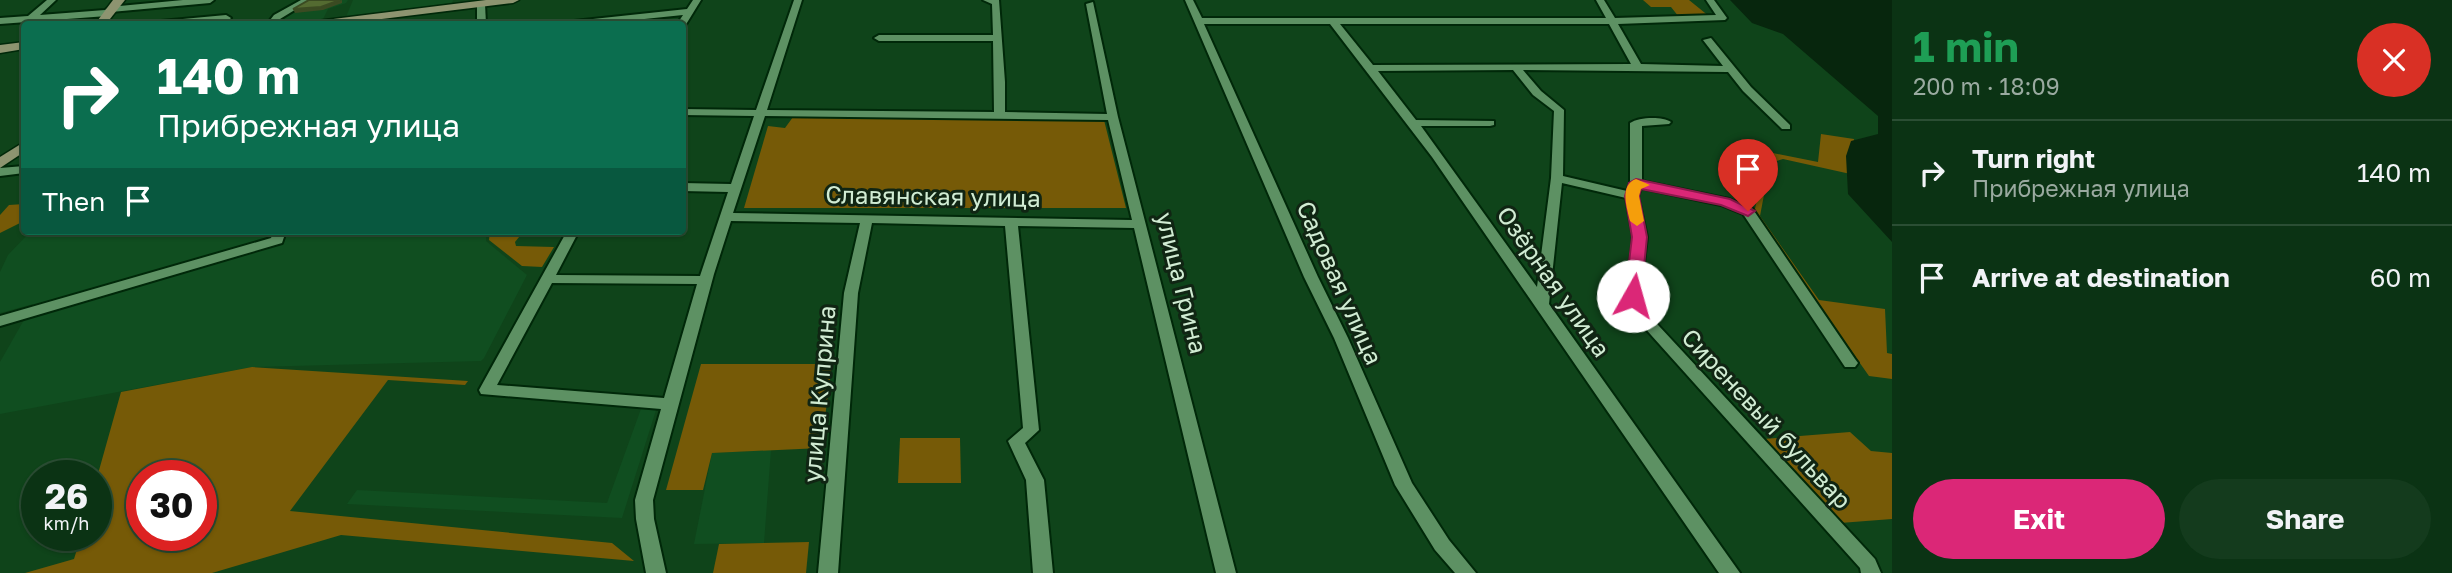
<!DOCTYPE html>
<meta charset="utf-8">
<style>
:root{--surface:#0b3314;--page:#143b1d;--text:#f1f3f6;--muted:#9aaaa0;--line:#2b4e34;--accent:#db2777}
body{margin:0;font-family:"Golos Text",sans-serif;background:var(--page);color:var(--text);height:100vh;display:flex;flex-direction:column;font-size:26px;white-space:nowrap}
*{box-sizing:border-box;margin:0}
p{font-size:23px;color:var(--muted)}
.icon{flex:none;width:38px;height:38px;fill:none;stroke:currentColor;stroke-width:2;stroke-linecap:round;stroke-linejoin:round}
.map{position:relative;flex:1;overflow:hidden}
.details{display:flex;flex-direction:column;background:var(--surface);width:560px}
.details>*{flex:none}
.banner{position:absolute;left:21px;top:21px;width:665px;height:214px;border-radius:7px;box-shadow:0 2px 5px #0004,0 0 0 2px var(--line);background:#0b6e4f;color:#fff;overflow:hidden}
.speed{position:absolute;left:21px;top:460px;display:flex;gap:14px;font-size:35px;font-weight:700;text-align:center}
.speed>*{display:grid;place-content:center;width:91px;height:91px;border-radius:50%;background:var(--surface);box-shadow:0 2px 5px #0004,0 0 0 2px var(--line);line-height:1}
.speed small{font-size:18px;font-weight:400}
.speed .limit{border:10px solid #d22;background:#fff;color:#111}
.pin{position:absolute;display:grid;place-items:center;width:60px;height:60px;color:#fff;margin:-72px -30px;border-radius:50% 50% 50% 0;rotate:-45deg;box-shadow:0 0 7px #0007}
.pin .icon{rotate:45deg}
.me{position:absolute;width:77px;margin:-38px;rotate:7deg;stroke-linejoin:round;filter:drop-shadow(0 0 5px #0008)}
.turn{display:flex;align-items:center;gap:24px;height:147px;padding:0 21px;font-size:32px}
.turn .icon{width:91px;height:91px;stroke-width:2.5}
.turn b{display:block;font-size:49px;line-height:60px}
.then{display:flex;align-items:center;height:66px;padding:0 21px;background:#0003;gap:14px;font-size:26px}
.round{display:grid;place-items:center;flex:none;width:74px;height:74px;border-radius:37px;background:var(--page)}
.head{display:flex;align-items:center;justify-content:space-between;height:119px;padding:0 21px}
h1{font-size:42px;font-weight:700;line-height:52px;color:#1e9e55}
.cta{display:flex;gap:14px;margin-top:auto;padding:14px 21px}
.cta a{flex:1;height:80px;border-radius:42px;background:var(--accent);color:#fff;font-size:28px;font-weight:700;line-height:80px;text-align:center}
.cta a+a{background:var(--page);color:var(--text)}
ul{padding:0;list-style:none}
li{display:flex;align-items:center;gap:21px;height:105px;padding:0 21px;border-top:2px solid var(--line)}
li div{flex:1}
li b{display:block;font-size:26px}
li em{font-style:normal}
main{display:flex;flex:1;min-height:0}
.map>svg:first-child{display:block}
.built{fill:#104e20}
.green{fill:#765a07;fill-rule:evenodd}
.water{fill:#07260d}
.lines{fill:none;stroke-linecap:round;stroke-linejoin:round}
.street-casing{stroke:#002809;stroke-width:4}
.secondary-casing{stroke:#002809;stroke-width:3}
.street{fill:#5d9163;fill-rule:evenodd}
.secondary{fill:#8d9470;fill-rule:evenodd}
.shaded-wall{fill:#3b4b22}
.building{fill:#546b31;stroke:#3b4b22;stroke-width:2}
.route{fill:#db2777;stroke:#8e194d;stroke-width:2}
.slow{fill:#f59e0b}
.labels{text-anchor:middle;stroke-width:6;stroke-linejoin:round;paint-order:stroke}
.street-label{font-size:24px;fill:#d1ecd3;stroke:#102513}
</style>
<main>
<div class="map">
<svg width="1892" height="573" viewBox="0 0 1892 573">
<rect width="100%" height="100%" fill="#0f441a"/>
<g class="built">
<path d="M311,0H348L346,3L328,9L323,19L276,24L285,15Z"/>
<path d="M353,0H453L452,3L346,17Z"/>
<path d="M31,231H486V241L527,275L484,358L481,361L252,367L0,414V362L33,304L0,313V272L8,255Z"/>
<path d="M642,406L657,407L622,518L347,504L357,490L607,503Z"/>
<path d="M771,450L764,543L694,544L712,453Z"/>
</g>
<g class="green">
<path d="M1643,0H1689L1710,17H1679L1671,7H1651Z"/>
<path d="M793,117L1104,120L1126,208H744L768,126L785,128Z"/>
<path d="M1821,134L1854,139L1852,159L1855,175L1783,159L1770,163L1760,216L1819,300L1885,309L1887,353L1892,354V379L1869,376L1754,213L1768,152L1818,162Z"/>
<path d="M24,204V221L0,233V215L9,205Z"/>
<path d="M490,231H524L515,242L516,246L554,247L542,267L522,266L489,240Z"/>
<path d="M701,364H832L821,448L712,453L703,490H666Z"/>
<path d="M252,367L468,381L465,385L388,380L290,511L612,543L634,561L341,535L212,573H25L74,559L81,536H96V481L121,392ZM201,476V536H142V476Z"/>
<path d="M1850,432L1871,451L1892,453V519L1840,523L1763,439Z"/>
<path d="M900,438H960L961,483H898Z"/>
<path d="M809,542L806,573H713L719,544Z"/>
</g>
<path class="water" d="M1730,0H1892V242L1848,194L1846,156L1851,141L1878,134V116L1783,34L1752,23Z"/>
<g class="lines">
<defs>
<g id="street">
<path d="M47,0H56L40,15L105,10L109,7L183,0H214L210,3L111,12L107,16L0,24V18L28,16Z"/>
<path d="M301,0H311L280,19L276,24H267L274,15Z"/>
<path d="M693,0H701L685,26L682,27V24H677L683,15L596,24H569L574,21L687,9Z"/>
<path d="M794,0H802L767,110L994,112L993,41H879L874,38L879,35H993L992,4L983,0H999L1005,82V112L1107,114L1086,4L1093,2L1118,117L1236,573H1216L1134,228L1018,226L1039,430L1025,443L1044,480L1053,573H1033L1026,480L1008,441L1023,428L1005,226L872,223L858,293L838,573H818L844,293L860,223L731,221L714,274L653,500L654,519L666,573H646L636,519L635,500L661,409L481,394L479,390L567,231H579L556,275L700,276L728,192L682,191V183L731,184L754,116L682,115V109L756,110ZM765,116L1108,120L1132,220L733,213ZM552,283L697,284L664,398L497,385Z"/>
<path d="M1185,0H1193L1202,18H1606L1596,0H1604L1615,18L1716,15L1706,0H1714L1727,18L1725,20L1618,24L1641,64L1723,66L1703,40L1711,38L1751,87L1790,125V129H1782L1743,91L1728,72L1523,70L1541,91L1564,110L1563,176L1627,191L1630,183V123C1639,117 1662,116 1671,122L1669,124L1642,126V181L1729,199L1752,208L1855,359L1858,363L1855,367H1845L1743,214L1721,205L1641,188L1638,196L1647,237L1640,296L1646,312L1875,559L1881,573H1861L1860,568L1634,316L1626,296L1633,237L1626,198L1562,183L1549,304L1740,573H1719L1432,157L1330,24H1204L1318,277L1348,338L1412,483L1449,540L1476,573H1455L1435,550L1395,485L1334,338L1304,277ZM1340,24H1609L1631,64L1373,65ZM1513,70L1533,95L1554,111L1551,178L1537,287L1421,126H1490L1494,125V121L1416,120L1378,71Z"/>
<path d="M481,1L485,4L486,24H477V4Z"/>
<path d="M226,15L231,18L229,20L186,24H156L161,21Z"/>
<path d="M24,166V173L0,176V168Z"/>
<path d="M274,231H286L282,243L0,326V316L271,238Z"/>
</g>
<g id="secondary">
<path d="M113,0H125L106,24H95Z"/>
<path d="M486,0H519L513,3L341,24H311L317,21Z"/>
<path d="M24,42V49L0,53V45Z"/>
<path d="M24,142V152L0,168V157Z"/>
</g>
</defs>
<use href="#street" class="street-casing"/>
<use href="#secondary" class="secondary-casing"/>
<use href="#street" class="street"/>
<use href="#secondary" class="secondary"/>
</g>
<path class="shaded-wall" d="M342,0V3L323,10L295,13L293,9Z"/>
<path class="building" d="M309,0H340L321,7L293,9Z"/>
<path class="route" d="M1636,179L1730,199L1755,211L1748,216L1721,205L1641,189L1639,196L1647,237L1641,296L1639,299H1628L1625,296L1632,237L1625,196L1629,183Z"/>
<path class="slow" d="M1636,179L1650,185L1641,189L1639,196L1644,221L1637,226L1630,221C1627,208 1619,185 1636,179Z"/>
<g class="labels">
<g class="street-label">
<text transform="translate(933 197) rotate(1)" y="8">Славянская улица</text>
<text transform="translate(1553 282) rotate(55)" y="8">Озёрная улица</text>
<text transform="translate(1181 283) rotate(76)" y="8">улица Грина</text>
<text transform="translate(1339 283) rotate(66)" y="8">Садовая улица</text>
<text transform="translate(820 394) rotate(-85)" y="8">улица Куприна</text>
<text transform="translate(1766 419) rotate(47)" y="8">Сиреневый бульвар</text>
</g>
</g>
</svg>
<div class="speed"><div>26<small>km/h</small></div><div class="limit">30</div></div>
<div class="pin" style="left:1748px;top:211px;background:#d93025"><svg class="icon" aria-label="arrive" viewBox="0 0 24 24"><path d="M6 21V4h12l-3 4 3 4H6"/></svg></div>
<svg class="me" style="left:1633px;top:296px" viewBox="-20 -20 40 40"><circle r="19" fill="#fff"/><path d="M0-13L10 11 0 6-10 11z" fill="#db2777"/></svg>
<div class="banner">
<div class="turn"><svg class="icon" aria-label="right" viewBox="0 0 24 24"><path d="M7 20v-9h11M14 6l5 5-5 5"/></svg><div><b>140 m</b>Прибрежная улица</div></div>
<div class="then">Then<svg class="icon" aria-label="arrive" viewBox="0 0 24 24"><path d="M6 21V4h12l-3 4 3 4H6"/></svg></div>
</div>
</div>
<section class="details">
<div class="head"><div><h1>1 min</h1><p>200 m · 18:09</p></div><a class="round" style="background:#d93025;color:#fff"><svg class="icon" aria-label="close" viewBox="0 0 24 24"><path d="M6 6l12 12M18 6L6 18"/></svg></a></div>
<ul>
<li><svg class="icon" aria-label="right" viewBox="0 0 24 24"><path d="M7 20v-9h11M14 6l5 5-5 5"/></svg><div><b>Turn right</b><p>Прибрежная улица</p></div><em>140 m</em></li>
<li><svg class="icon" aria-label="arrive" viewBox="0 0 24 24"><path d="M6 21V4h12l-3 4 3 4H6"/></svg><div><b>Arrive at destination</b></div><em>60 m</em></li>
</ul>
<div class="cta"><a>Exit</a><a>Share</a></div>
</section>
</main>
